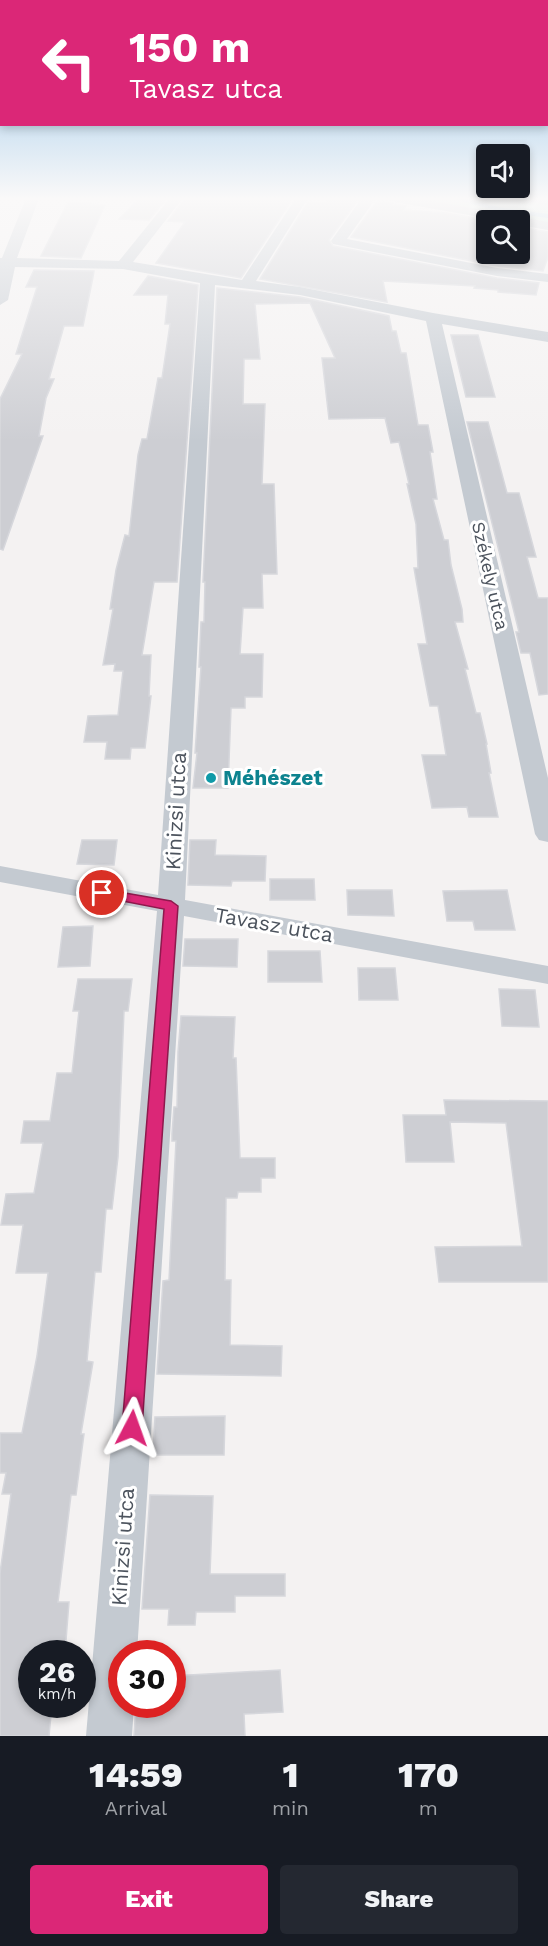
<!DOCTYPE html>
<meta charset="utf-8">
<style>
:root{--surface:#171b24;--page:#242831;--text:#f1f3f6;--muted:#9ea1a6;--accent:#db2777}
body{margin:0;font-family:"Work Sans",sans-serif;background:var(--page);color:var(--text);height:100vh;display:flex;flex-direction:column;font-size:22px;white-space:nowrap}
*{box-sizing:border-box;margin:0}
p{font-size:20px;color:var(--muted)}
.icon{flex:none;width:33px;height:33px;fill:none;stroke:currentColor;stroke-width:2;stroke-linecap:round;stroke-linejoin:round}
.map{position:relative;height:1736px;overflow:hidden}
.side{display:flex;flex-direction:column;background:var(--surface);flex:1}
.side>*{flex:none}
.banner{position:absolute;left:0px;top:0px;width:549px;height:126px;box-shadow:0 3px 9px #0003;background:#db2777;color:#fff;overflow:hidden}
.tools{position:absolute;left:476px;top:144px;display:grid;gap:12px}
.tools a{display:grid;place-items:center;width:54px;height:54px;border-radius:6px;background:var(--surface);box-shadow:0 3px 9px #0003;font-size:30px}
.speed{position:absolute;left:18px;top:1640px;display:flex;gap:12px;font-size:30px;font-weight:700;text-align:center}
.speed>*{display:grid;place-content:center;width:78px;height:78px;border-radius:50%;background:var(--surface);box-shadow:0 3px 9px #0003;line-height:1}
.speed small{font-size:15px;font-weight:400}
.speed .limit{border:9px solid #d22;background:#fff;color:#111}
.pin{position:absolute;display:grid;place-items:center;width:51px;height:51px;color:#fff;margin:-26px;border:3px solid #fff;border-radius:50%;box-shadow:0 2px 6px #0007}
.me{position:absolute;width:66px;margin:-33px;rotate:4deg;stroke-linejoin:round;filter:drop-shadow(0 0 4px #0008)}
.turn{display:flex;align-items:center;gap:21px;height:126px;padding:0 30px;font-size:27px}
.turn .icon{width:78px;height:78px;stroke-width:2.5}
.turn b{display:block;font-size:42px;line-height:51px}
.eta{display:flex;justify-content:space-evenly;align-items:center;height:102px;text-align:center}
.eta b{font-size:36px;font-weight:800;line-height:42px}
.cta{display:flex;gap:12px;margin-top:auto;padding:12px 30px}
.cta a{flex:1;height:69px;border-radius:6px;background:var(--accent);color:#fff;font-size:24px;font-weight:800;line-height:69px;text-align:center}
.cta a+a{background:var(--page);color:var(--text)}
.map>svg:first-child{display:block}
.green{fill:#c7ebd9}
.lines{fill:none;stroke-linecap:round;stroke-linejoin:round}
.stream{stroke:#99cbe2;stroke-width:4}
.building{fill:#cdced3;stroke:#d6d7dc;stroke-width:1.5}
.minor{fill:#c4cad1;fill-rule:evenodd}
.tertiary{fill:#c4cad1;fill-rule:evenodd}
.route{fill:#db2777;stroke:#8e194d;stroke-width:1.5}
.culture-dot{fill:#0f9aa8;stroke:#fff;stroke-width:2}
.labels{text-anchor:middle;stroke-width:6;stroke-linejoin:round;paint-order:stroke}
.far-street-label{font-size:18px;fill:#4c535d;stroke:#fff}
.culture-label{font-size:21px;font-weight:bold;fill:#0d838f;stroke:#fff;text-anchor:start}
.street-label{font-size:21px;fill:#4c535d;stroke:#fff}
</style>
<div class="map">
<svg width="548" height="1736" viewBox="0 0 548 1736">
<rect width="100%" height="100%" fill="#f4f2f2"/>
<path class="green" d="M398,198H548V226L441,208Z"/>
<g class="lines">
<path class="stream" d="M458,198L498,209L548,216"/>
</g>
<g class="building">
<path d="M140,198H167L149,220L119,219Z"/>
<path d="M185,198H227L291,201L241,278L156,263L185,222L168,221Z"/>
<path d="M330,198L358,200L329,240L333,246L497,278L539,283L536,295L498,292V290L474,288L475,286L383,281L387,302L260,279L308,202L327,203Z"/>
<path d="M377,201L406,206L404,210L445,213L487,220L486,254H519V227L548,232V257L543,271L497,266L351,237Z"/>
<path d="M68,202L105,205L81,258L41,256Z"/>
<path d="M34,270L94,271L93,277L83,326H64L49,379H54L46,398L39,436H43L3,550L0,549V399L22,354H16L37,287H26Z"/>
<path d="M148,276L198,285L177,582H154L142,655H151L149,696H151L145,748H131L130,759H105L107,742H84L88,716L118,715L123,671H114L115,664L103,665L113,609H110L116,570L125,535L129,536L138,455L142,439H147L158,378H162L170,324H165L168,295H134Z"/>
<path d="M217,288L300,297L389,316L392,331H396L401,353H406L418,425H428L433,452H430L437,499H433L444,540H448L451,565L462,609L463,622H455L468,669H465L476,713H480L487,744H486L491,773H489L498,817H469L467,807L432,808L422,755H446L438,706H430L418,644H427L414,568H418L416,524L407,484H409L399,442L391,443L385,418L329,419L322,358H335L310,303L255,304L260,359H244L243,404H265L262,484H274L277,574H262L263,608H243L240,654H263L262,697H245V708H231L228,788H193L197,753H195L201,667H199L201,622H204L205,582H203Z"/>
<path d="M451,335H478L495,397H466Z"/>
<path d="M467,422H488L507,493H519L536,557H527L538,598H548V694L539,695L530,653H521L516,632H519Z"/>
<path d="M82,840H117L114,865L77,864Z"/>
<path d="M190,840H216L215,855L266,856L265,881H232L231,886L188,885Z"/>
<path d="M270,879H314L315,900H270Z"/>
<path d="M347,890H392L394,916L348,915Z"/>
<path d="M507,890L515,930H475L473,921H447L443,891Z"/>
<path d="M93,926L90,966L58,967L63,927Z"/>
<path d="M185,939H238L237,967L183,966Z"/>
<path d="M268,951H320L322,982H268Z"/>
<path d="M358,968H395L398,1000H359Z"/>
<path d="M78,979H132L128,1011H124L118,1157L112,1209H106L101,1272H95L87,1361L93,1362L81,1434H84L76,1495H71L58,1602H69L65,1653H32V1704H52L49,1736H0V1573L11,1494H2L6,1473H0V1433H22L37,1356L48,1273H16L23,1225H1L6,1194L34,1193L43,1143H21L24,1121H50L57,1073H72L79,1011H73Z"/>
<path d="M499,989L535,990L539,1027L502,1026Z"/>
<path d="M181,1016L235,1017L233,1058H236L240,1158H275V1178H261V1192H238L237,1198H226L225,1280H231L230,1345L282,1346L281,1376L157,1374L163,1281L169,1280L176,1141H172V1134L174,1107H177L178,1052Z"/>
<path d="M444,1100L548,1101V1282H439L435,1247L522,1246L506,1123L450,1122L454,1162H406L403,1115H446Z"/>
<path d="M225,1416L224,1455H153L155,1417Z"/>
<path d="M150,1495L213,1496L210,1574H285V1596H235V1612H196L195,1625H168L169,1609H142Z"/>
<path d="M280,1670L283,1712L244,1714L245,1736H134L136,1704H172V1676Z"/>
</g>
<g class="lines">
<g class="minor">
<path d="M26,198H39L17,258L119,261L170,198H183L133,262L242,280L296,198H308L256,281L300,287L433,313L548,332V342L442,324L548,778V842L539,840L535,834L426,321L300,295L215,285L185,900L548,966V984L184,916L137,1653H122V1704H134L132,1736H86L157,911L0,882V866L158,895L200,283L123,269L15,267L8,300L0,305V258H2Z"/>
<path d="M362,198H376L347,239L497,268L548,274V282L497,276L333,244L331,241Z"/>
<path d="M388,198H416L548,222V230L519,225V220H497L395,202Z"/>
</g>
<path class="tertiary" d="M523,198H548V205L525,201Z"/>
</g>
<linearGradient id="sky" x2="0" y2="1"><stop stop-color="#88bde6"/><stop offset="0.45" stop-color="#faf9f9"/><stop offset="1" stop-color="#faf9f9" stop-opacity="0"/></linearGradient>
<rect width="548" height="441" fill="url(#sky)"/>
<path class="route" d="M102,889L171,901L178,906L142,1428L139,1434L132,1436L125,1434L122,1428L164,909L97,896L95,893Z"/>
<circle class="culture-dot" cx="211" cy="778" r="6"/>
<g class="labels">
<g class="far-street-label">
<text transform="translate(490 576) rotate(77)" y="6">Székely utca</text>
</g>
<g class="culture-label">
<text x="223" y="785">Méhészet</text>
</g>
<g class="street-label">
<text transform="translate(176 811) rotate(-87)" y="7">Kinizsi utca</text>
<text transform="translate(274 925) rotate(10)" y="7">Tavasz utca</text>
<text transform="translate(123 1547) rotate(-86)" y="7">Kinizsi utca</text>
</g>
</g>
</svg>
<div class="tools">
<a><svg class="icon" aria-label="sound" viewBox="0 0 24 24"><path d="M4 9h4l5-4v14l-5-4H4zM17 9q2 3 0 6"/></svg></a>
<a><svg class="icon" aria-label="search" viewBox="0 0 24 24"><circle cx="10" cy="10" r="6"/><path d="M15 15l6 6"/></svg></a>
</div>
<div class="speed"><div>26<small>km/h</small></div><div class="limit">30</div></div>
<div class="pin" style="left:102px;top:893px;background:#d93025"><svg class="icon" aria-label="arrive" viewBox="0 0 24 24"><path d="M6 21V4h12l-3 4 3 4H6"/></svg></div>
<svg class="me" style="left:132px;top:1428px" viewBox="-20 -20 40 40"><path d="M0-17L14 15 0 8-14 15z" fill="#db2777" stroke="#fff" stroke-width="4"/></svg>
<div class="banner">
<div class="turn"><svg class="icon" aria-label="left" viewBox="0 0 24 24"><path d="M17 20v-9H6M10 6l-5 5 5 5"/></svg><div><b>150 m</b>Tavasz utca</div></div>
</div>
</div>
<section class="side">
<div class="eta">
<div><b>14:59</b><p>Arrival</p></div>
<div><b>1</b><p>min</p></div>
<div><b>170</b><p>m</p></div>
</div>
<div class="cta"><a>Exit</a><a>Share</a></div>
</section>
